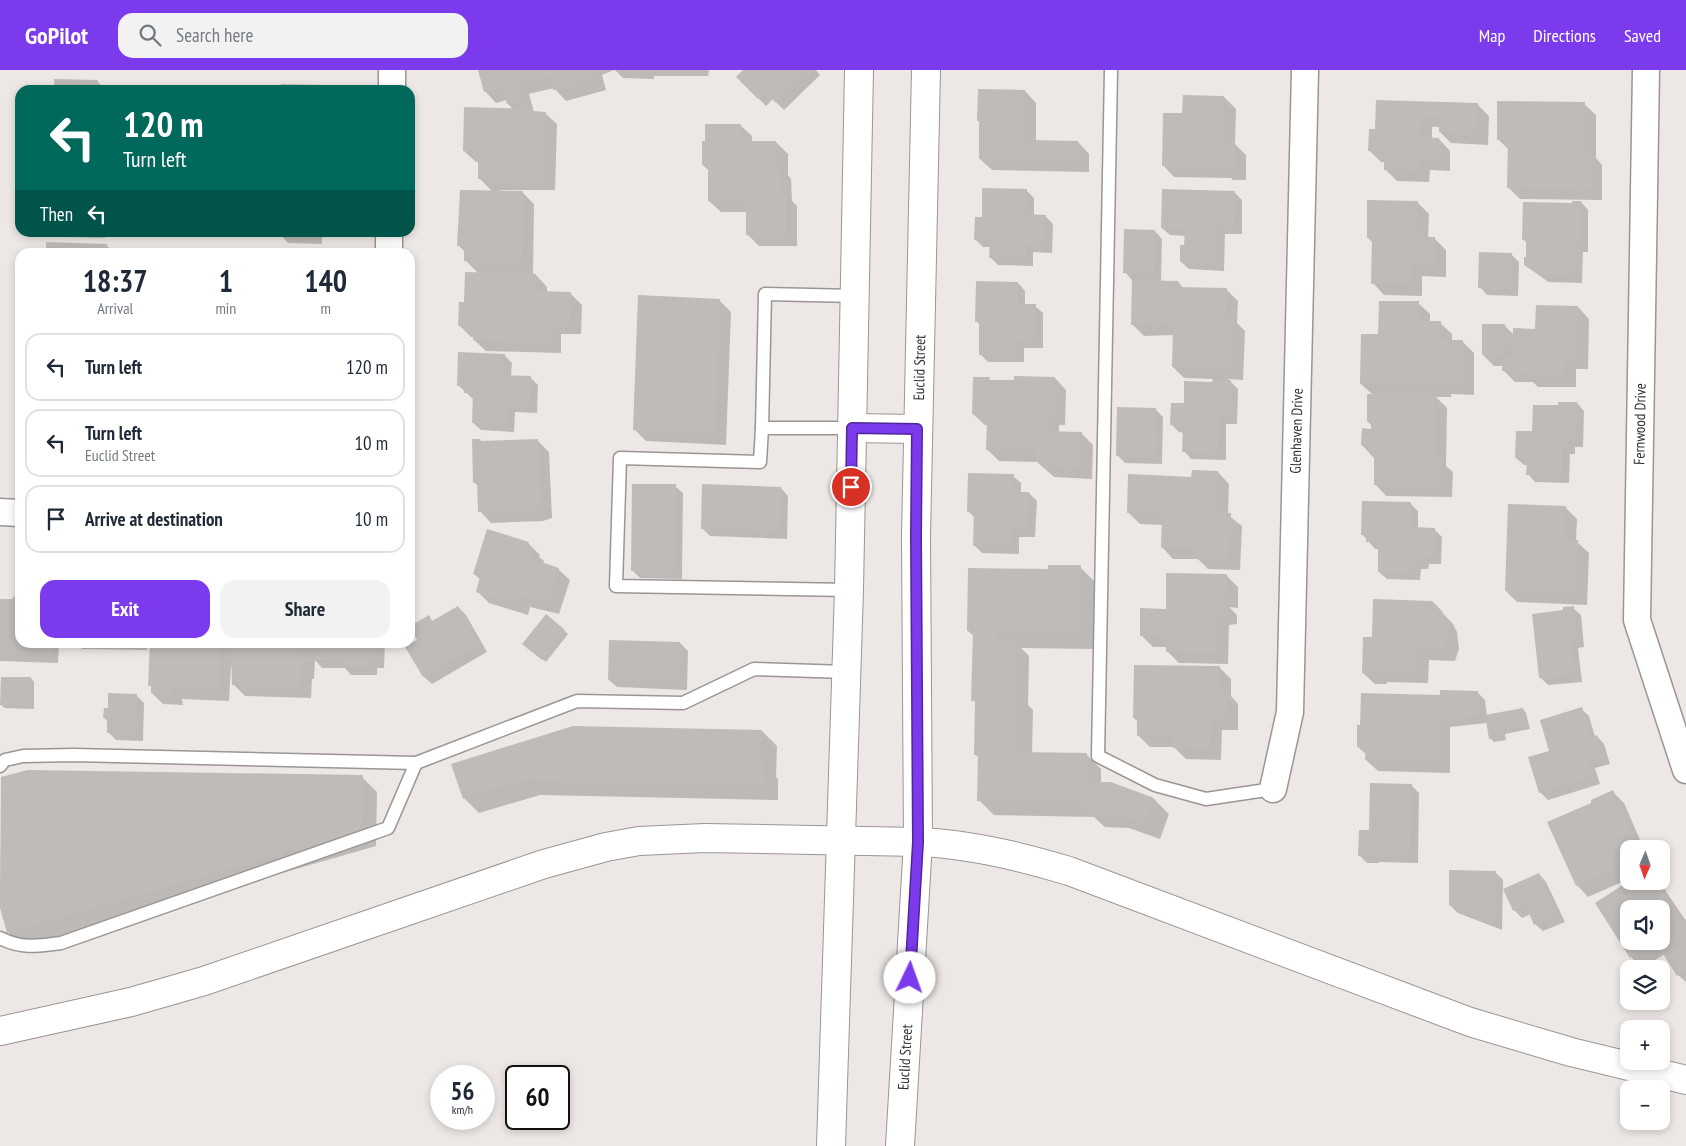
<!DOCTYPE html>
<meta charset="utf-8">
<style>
:root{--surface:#fff;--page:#f2f2f3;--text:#1f2937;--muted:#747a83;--line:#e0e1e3;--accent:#7c3aed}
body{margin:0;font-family:"PT Sans Narrow",sans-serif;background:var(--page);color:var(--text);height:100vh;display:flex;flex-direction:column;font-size:19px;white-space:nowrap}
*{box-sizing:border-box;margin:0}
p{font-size:16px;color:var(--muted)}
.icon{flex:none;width:28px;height:28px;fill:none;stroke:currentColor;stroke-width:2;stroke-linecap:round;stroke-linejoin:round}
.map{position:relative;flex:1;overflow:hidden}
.drawer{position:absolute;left:15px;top:178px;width:400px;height:400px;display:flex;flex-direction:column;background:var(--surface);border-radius:15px;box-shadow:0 2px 8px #0003}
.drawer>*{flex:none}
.banner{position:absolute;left:15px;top:15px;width:400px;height:152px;border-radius:15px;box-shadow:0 2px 8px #0003;background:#00695c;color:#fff;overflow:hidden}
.needle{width:32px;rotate:182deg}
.controls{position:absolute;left:1620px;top:770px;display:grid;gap:10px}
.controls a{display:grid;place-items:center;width:50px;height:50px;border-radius:10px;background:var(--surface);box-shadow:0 2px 8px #0003;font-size:25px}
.speed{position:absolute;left:430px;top:995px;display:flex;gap:10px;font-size:25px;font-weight:700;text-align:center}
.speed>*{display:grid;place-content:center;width:65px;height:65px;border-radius:50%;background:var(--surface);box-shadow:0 2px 8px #0003;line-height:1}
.speed small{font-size:12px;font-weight:400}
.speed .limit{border:2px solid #111;border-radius:8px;background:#fff;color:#111}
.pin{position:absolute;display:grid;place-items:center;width:42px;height:42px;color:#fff;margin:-21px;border:2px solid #fff;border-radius:50%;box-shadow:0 1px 5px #0007}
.me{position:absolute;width:55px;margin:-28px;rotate:3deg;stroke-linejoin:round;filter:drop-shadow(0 0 4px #0008)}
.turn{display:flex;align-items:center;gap:18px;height:105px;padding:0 25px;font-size:22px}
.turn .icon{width:65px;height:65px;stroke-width:2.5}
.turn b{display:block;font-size:35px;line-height:42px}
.then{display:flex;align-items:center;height:48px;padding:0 25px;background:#0003;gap:10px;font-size:19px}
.eta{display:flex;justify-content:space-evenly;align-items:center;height:85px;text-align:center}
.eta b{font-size:30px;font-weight:600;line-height:35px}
.action{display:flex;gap:10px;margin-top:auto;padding:10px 25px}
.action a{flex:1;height:58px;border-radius:15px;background:var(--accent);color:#fff;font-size:20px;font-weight:600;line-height:58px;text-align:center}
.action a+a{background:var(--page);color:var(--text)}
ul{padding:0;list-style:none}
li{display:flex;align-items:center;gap:15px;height:68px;margin:0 10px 8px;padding:0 15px;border:2px solid var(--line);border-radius:15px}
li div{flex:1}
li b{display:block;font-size:19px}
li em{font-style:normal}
header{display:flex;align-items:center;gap:30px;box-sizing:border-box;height:70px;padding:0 25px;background:var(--accent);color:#fff}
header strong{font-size:24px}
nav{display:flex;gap:28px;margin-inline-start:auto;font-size:18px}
.search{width:350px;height:45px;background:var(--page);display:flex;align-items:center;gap:12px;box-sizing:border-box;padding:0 18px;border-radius:15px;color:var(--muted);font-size:19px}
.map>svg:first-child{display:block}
.shadow{fill:#0003;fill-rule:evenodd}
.building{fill:#bfbbb8;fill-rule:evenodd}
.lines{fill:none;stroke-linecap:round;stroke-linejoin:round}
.service-casing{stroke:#9b9694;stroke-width:15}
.minor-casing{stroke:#9b9694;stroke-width:29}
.primary-casing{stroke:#9b9694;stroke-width:30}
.motorway-casing{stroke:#9b9694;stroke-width:30}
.service{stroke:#fff;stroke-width:12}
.minor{stroke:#fff;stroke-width:26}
.primary{stroke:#fff;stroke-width:28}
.motorway{stroke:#fff;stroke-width:28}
.route-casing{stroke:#51269a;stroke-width:12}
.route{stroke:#7c3aed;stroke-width:9}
.labels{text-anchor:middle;stroke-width:4;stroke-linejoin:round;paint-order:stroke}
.street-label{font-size:15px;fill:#32312f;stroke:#fff}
</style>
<header>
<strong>GoPilot</strong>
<div class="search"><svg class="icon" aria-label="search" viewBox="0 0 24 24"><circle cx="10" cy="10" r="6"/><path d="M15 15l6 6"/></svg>Search here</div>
<nav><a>Map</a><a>Directions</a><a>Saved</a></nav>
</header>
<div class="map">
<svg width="1686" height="1076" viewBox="0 0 1686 1076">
<rect width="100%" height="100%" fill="#ede8e5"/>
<g class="shadow">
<path d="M479,0H614L602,5L606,20L566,31L554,18L529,24L534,42L545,43L557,54L555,120H500V122H522L534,134L533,205H536L547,217V222L570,223L582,235L581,264H561V283L486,281L474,270V267H471L459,255L465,234L479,204L466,191V183L458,175L493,122L479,108V92H476L464,81L514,40L508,34L507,30L496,33L485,21Z"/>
<path d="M615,0H709L708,6H654V9L623,8Z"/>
<path d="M745,0H816L820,5L784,40L773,29L766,36L738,7Z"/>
<path d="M97,11L105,20H55Z"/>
<path d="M1025,21L1036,33V71L1078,72L1089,84V102L992,100L980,89L981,53L978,51Z"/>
<path d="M1224,27L1236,39L1235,74L1246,85V110H1233L1231,108L1174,107L1163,95L1184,44Z"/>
<path d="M1378,31L1477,34L1489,46L1488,75L1451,73L1440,62V57H1432V69H1439L1450,81V101L1430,100L1429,112L1397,111L1385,99V92H1381L1369,80L1377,61Z"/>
<path d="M1584,34L1596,45V88L1602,95V130L1520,129L1508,117L1509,80L1498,69Z"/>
<path d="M740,55L752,66V72H776L788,84V105L791,109L792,131L797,136V176H759L747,164V142H721L709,131V101L703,95Z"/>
<path d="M1026,120L1034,128V145L1045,146L1053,154L1052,183L1033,182V196L998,195L991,188V177H983L975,169L983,149Z"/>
<path d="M1235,123L1242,130V164H1225L1224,201L1189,199L1181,192L1185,176L1186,166L1170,165L1162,158Z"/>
<path d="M1417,132L1429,144L1428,168L1435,169L1446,180V207L1422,206V226L1384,225L1373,213L1374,174L1368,168Z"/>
<path d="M1581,132L1588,140V182H1583L1582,213L1548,212L1525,194L1527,188V173L1524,170L1573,134Z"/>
<path d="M1155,161L1162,169L1161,212H1178L1184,219H1226L1238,231L1237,253L1245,261L1243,310L1228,309L1238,319L1237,354H1226V390L1191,389L1184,381V363L1179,362L1172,355L1185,335L1213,313V309L1184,308L1173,297L1174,265L1144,266L1132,254V210L1125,202Z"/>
<path d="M64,162H105V168L68,167Z"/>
<path d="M281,162H322V174L288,173L281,165Z"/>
<path d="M47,174L106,175L113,182H47Z"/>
<path d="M285,179L327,181L328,182H285Z"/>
<path d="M1511,184L1519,192L1518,226L1487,225L1480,217Z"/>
<path d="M1018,213L1025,221V235L1035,236L1043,243V278H1024V292H988L980,284V255L976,251Z"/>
<path d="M719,230L731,242L726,375L646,371L635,360Z"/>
<path d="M1418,233L1430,244V253H1440L1452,264V272H1463L1474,283V325L1451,324V327H1436L1447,338L1446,396L1453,402L1452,427L1386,426L1375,414V389L1362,375L1372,360V356L1368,352L1373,325L1361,314L1379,266Z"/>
<path d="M1578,237L1589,249L1588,299H1576V317H1538L1533,312H1515L1503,300V296H1494L1483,285L1504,255L1514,265L1536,261Z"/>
<path d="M504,285L512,293L511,306L530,307L538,315L537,343L515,342L514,362L481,360L473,353L474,330L458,315Z"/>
<path d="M1055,308L1066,320L1065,355H1059V363L1082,364L1093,375L1092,409L1054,407L1037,392L999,391L987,379L988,355H985L973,344L989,309L991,311H1015Z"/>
<path d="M1577,333L1584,341L1583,377H1575V384H1570L1569,413L1535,412L1528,404V395H1524L1516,388L1533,362L1560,337Z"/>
<path d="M1155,339L1163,347L1162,394L1125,393L1118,386Z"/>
<path d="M537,370L549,382L552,448L543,451L491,453L480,441L479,417L474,412L481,372Z"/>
<path d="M1218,402L1229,414L1228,445L1242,456L1240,500L1208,499L1198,489H1173L1162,477L1163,455L1140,454L1128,442L1193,408Z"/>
<path d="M1013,406L1021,413V423H1029L1037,431L1035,467H1019V484L982,483L974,475L975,448L969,442Z"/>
<path d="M675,416L683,423L682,509L640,508L632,500Z"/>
<path d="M781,418L788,426L787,469L710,466L702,458Z"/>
<path d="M1410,433L1418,441V459H1434L1442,467L1441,494H1429L1428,499H1421L1420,510L1387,509L1379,502V479H1375L1362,464Z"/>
<path d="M1566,438L1577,449L1576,471L1589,483L1587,535L1517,532L1506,521Z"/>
<path d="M528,473L540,485L539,487L544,491L543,494L558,499L570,510L559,544L530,537L528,545L489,533L477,521L481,510L474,504Z"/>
<path d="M1080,497L1095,512L1093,579L1021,578L1029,586L1028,635L1033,640L1032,684H1086L1101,699V713L1111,714L1154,729L1169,744L1160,769L1129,758L1105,757L1094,747L994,745L979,730V688L975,684L976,633L973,630L974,566L968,561L1049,500Z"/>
<path d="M1227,506L1238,517V538L1229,537L1237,545V554L1229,555L1228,594L1179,593L1167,581V577H1153L1141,565L1167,540Z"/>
<path d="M20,528V572H63V576H59L58,593L0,591V530L14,531Z"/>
<path d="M1432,532L1453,554L1457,562L1459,579L1455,591L1429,590L1428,613L1387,612V614H1375L1363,603L1374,568Z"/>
<path d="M458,537L466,545L487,582L432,614L424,607L407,577L419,570L428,547L433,552Z"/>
<path d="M1573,538L1581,545L1584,577L1578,578L1582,612L1548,615L1540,607L1565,542Z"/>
<path d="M546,546L568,564L546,592L527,578Z"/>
<path d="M76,572H147V580L82,579Z"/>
<path d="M151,572H385L384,598H377V605H351L345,598H322L315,590L314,609H312L311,628L245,626L233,614V597H231L229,631L182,629L183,635L163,634L152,623V618L150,615Z"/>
<path d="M680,573L688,581L687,620L617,617L609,610Z"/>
<path d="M1219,597L1231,609V626L1238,634V660H1222L1221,690L1186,689L1174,677H1150L1138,665V652L1134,648Z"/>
<path d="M31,608L34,612V639L5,638L1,635Z"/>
<path d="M1477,622L1485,630L1487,646L1523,639L1526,643L1530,659L1505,664L1506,670L1494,672L1490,668L1487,653L1450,657V703L1378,701L1366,690L1367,685L1358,677L1439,626Z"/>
<path d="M136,625L144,633L143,671L116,670L108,662L109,652L104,648L109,639Z"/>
<path d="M1581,639L1589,646L1595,667L1597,666L1604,674L1610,694L1595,698L1600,714L1548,730L1540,722L1551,681Z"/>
<path d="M762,661L777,676L776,707L778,709V730L540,725L479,743L464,728L453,695Z"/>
<path d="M362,707L377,722L376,776L23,877L8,862L0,833L2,708Z"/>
<path d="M1411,715L1419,723L1418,793L1379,792V793H1367L1360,786Z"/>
<path d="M1613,722L1624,733L1644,779H1629V809L1588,827L1577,815L1593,733Z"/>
<path d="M1495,802L1503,810L1502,860L1458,843L1450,835Z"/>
<path d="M1539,804L1546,812L1565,852L1543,861L1535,854L1531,844L1522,848L1514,840Z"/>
<path d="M1631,811H1659L1686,851V912L1678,905L1665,884L1642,898L1631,887L1597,833ZM1629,839H1661V871H1629Z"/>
</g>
<g class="building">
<path d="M478,0H593L595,9L553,20L549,5L519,13L523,30L507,34L502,17L484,22Z"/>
<path d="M743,0H810L776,33L765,22L758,29L736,7Z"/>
<path d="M54,9L98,10L97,20H54Z"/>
<path d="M281,14L324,15V20H281Z"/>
<path d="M978,19L1025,20L1024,74H1028V70L1078,71V91L979,89V51H977Z"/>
<path d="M1183,25L1224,26V72H1235V99H1220V97L1162,96L1163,43H1182Z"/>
<path d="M1376,30L1478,33L1477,64L1439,62V47L1421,46L1420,67L1439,68V90L1419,89L1418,101L1384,100V82L1368,81L1369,59H1375Z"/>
<path d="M1497,31L1585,32V81L1591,82V119L1507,118L1508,70H1497Z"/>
<path d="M464,37L533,39V41L546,42L544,109H478V81H463Z"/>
<path d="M705,54H741V71H776L777,96H780L781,123H786V165H746V131H708V95H702V71H705Z"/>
<path d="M982,118L1027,119L1026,144L1046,145L1045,175H1026V189L989,188L990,170H974L975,147H982Z"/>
<path d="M1162,119L1235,121L1234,157H1218L1217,194L1180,192V175H1184L1185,159L1161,158Z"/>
<path d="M460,120L523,121L522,192L464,191V175L457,176Z"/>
<path d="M1367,130L1418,131L1417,161H1412V167H1435V196L1411,195V214H1371L1372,169L1367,168Z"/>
<path d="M1572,131H1581V175H1575V206L1539,205L1524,195V187H1526V170H1522L1523,132L1572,133Z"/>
<path d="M1124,159L1155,160L1154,204L1123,203Z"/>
<path d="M279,162H314V167L279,166Z"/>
<path d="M46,172L107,174L106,182H46Z"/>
<path d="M284,178L327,180V182H284Z"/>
<path d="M1479,182L1512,183L1511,218H1478Z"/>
<path d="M465,202L536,204L535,221L571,222L570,253H550V272L473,270V256H458L459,232H464Z"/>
<path d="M1132,210L1178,211L1179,217L1227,218L1226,248H1234L1232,299L1172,297L1173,255H1165V253L1131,255Z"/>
<path d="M976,211L1018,212V234H1036V271H1017L1016,285H979V252H975Z"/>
<path d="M638,225L720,229L715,364L633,360Z"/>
<path d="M1379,231H1419V251H1441V270H1463V314L1440,313L1439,316L1360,314L1361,264H1378Z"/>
<path d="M1536,235L1578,236L1577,288H1565L1564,306L1525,305V301H1502V287H1511L1512,276H1504V285H1482V254H1505V264H1513V258L1535,259Z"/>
<path d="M458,282L505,284L504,305L531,306L530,336L507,335V354L472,353L473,323H464L465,316H457Z"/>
<path d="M1014,306L1055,307L1054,344H1048L1047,361L1082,362L1081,398L1041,396V392H1036V381L986,380L987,352H982V345L972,344L973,307H990L989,310H1014Z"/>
<path d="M1212,310H1231L1230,347H1219L1218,383L1182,382L1183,356L1170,355L1171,333H1184V311L1212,312Z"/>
<path d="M1367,324L1436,325L1435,389L1442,390L1441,416L1374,415V385H1370V375H1361L1362,358L1371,359V352H1367Z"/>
<path d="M1558,332H1577L1576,370H1568V377H1562V405H1526L1527,388H1515L1516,361H1532L1533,335H1558Z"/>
<path d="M1117,337L1156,338L1155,387L1116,386Z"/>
<path d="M472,369H480L481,371L538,369L541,436L531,440L478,442L477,412L473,413Z"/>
<path d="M1192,400L1218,401L1217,443H1231L1229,489L1195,488L1196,478H1161L1162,444L1127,443L1128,404L1191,407Z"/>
<path d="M968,403L1014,404L1013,422H1029L1028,460L1012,459L1011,477L973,476L974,442H967Z"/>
<path d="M632,414H676L675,501H631Z"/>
<path d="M702,414L781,417L780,462L701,459Z"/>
<path d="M1362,431L1411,432V457L1435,458L1434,487L1421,486V492H1414L1413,503L1378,502V472H1366V465H1361Z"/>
<path d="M1508,434L1566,436L1565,470H1578L1576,524L1505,521Z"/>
<path d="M487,459L529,472L527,477L533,479L530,488L559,498L548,533L519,526L516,534L476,522L480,507L473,504Z"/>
<path d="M1048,495H1081L1078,564L995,563V569H1014V623L1018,624L1017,682L1087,683L1086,712H1111L1154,728L1145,754L1113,743H1088L1089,733L977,731L978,685H974L975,631H971L973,561H967L968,498L1048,499Z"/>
<path d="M1166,503L1227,504V527L1219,526V532H1226L1225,543L1218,544L1217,583L1166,582V566H1140V538L1166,539Z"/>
<path d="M13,527H20V572H51V586L0,584V529H13Z"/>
<path d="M1373,529L1432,531L1442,541L1447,554L1448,567L1444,580L1418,579L1417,602L1376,601V603H1362L1363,567H1372Z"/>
<path d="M458,536L480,574L423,607L405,577L417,570L410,556L429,545L432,551Z"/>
<path d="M1574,536L1577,570L1571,571L1575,605L1539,608L1532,544L1563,540V537Z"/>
<path d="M546,544L565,560L542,590L522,574Z"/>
<path d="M609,570L680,572L679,613L608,610Z"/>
<path d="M150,572H221L218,620L171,618L172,624L151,623V616H148Z"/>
<path d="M231,572H304L303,598L301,597L300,617L232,615Z"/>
<path d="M314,572H378L377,591H370V598L342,597L343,591L313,590Z"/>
<path d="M1134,595L1220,596L1219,621H1227V649H1211L1210,679L1173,678L1174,666H1137V648H1133Z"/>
<path d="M1,607H31V636L0,635Z"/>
<path d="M1440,620L1478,621L1480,645L1440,650L1439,640V692L1365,690L1366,678L1357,677V655H1360L1361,623L1440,625Z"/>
<path d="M108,623L137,624L136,664L107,663V648H103L104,638H108Z"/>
<path d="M1582,637L1591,667L1597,665L1604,686L1588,690L1593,707L1539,723L1528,687L1549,681L1540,650Z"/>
<path d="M1523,638L1527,656L1502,661L1503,666L1489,669L1485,645Z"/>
<path d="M573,656L762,660L761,693H764L763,716L524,710L463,729L451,694Z"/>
<path d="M28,700L363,705L362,761L7,863L0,838L1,707Z"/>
<path d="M1370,713L1412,714L1410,785H1372V786H1358L1359,760H1369Z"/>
<path d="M1613,720L1636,772L1626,776L1629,782V793L1576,816L1547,752L1591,733V730Z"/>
<path d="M1449,800L1496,801L1495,853L1449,835Z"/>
<path d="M1539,803L1558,844L1534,855L1526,836L1513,841L1503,819Z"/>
<path d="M1629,811H1657L1683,852L1686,849V900L1677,906L1655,871L1630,888L1595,833ZM1629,839H1661V871H1629Z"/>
</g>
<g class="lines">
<defs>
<g id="service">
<path d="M1111,0L1098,686L1155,715L1206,729L1273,719"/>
<path d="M762,358L765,224L855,226"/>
<path d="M849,520L616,516L620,388L760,392L762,358H852"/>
<path d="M0,696L5,690L23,686L74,685L416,693L577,631L683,633L754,599L846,602"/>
<path d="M0,868C22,879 38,876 61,873L388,758L416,693"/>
</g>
<g id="minor">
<path d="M1646,0L1637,550L1686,700"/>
<path d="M392,20V0"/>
<path d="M389,182V162"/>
<path d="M0,442L20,443"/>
<path id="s1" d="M1273,719L1290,642L1305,0"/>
</g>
<g id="primary">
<path d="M852,358L917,359"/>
<path d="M831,1076L849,520L859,0"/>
<path id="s2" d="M900,1076L918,772L916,466L926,0"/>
</g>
<path id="motorway" d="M0,961L131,932L204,911L544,794L606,777L639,771L705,768L918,772C970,774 1020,786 1069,801L1470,952L1571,982L1686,1010"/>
</defs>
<use href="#service" class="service-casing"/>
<use href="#minor" class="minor-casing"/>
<use href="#primary" class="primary-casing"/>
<use href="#motorway" class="motorway-casing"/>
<use href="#service" class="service"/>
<use href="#minor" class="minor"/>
<use href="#primary" class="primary"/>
<use href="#motorway" class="motorway"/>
</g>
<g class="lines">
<defs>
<path id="route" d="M851,417L852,358L917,359L916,466L918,772L910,908"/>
</defs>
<use href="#route" class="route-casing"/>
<use href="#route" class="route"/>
</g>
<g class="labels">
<g class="street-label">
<text dy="5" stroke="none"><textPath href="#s2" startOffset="779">Euclid Street</textPath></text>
<text transform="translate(1640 354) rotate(-89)" y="5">Fernwood Drive</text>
<text dy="5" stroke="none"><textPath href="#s1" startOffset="360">Glenhaven Drive</textPath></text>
<text dy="5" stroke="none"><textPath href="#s2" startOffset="89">Euclid Street</textPath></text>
</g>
</g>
</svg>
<div class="controls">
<a><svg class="needle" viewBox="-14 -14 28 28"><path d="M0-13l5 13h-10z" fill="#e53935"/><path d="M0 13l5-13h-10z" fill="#747a83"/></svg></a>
<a><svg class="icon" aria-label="sound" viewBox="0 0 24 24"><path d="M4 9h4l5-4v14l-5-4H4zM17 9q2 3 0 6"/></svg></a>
<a><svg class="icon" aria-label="layers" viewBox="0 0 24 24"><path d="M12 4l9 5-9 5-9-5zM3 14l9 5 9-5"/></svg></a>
<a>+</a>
<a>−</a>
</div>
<div class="speed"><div>56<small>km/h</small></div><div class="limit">60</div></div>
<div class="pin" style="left:851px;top:417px;background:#d93025"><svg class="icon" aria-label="arrive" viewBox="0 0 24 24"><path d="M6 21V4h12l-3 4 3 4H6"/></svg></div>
<svg class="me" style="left:910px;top:908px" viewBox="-20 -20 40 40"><circle r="19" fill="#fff"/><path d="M0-13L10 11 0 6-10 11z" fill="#7c3aed"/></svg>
<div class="banner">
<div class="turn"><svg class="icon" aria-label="left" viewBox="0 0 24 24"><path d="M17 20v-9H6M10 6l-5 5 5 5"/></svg><div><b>120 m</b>Turn left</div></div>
<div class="then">Then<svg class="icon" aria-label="left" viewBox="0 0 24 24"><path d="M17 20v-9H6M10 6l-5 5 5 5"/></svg></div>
</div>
<section class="drawer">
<div class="eta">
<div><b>18:37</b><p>Arrival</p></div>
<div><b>1</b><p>min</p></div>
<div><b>140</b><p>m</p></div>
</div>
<ul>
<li><svg class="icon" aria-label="left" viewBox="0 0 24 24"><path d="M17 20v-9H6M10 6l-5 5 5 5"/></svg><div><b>Turn left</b></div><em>120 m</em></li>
<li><svg class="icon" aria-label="left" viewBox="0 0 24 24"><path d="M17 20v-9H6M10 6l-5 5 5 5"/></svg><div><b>Turn left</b><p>Euclid Street</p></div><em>10 m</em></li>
<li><svg class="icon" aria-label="arrive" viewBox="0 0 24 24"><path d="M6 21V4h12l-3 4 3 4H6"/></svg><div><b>Arrive at destination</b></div><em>10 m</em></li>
</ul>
<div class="action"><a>Exit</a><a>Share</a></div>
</section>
</div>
